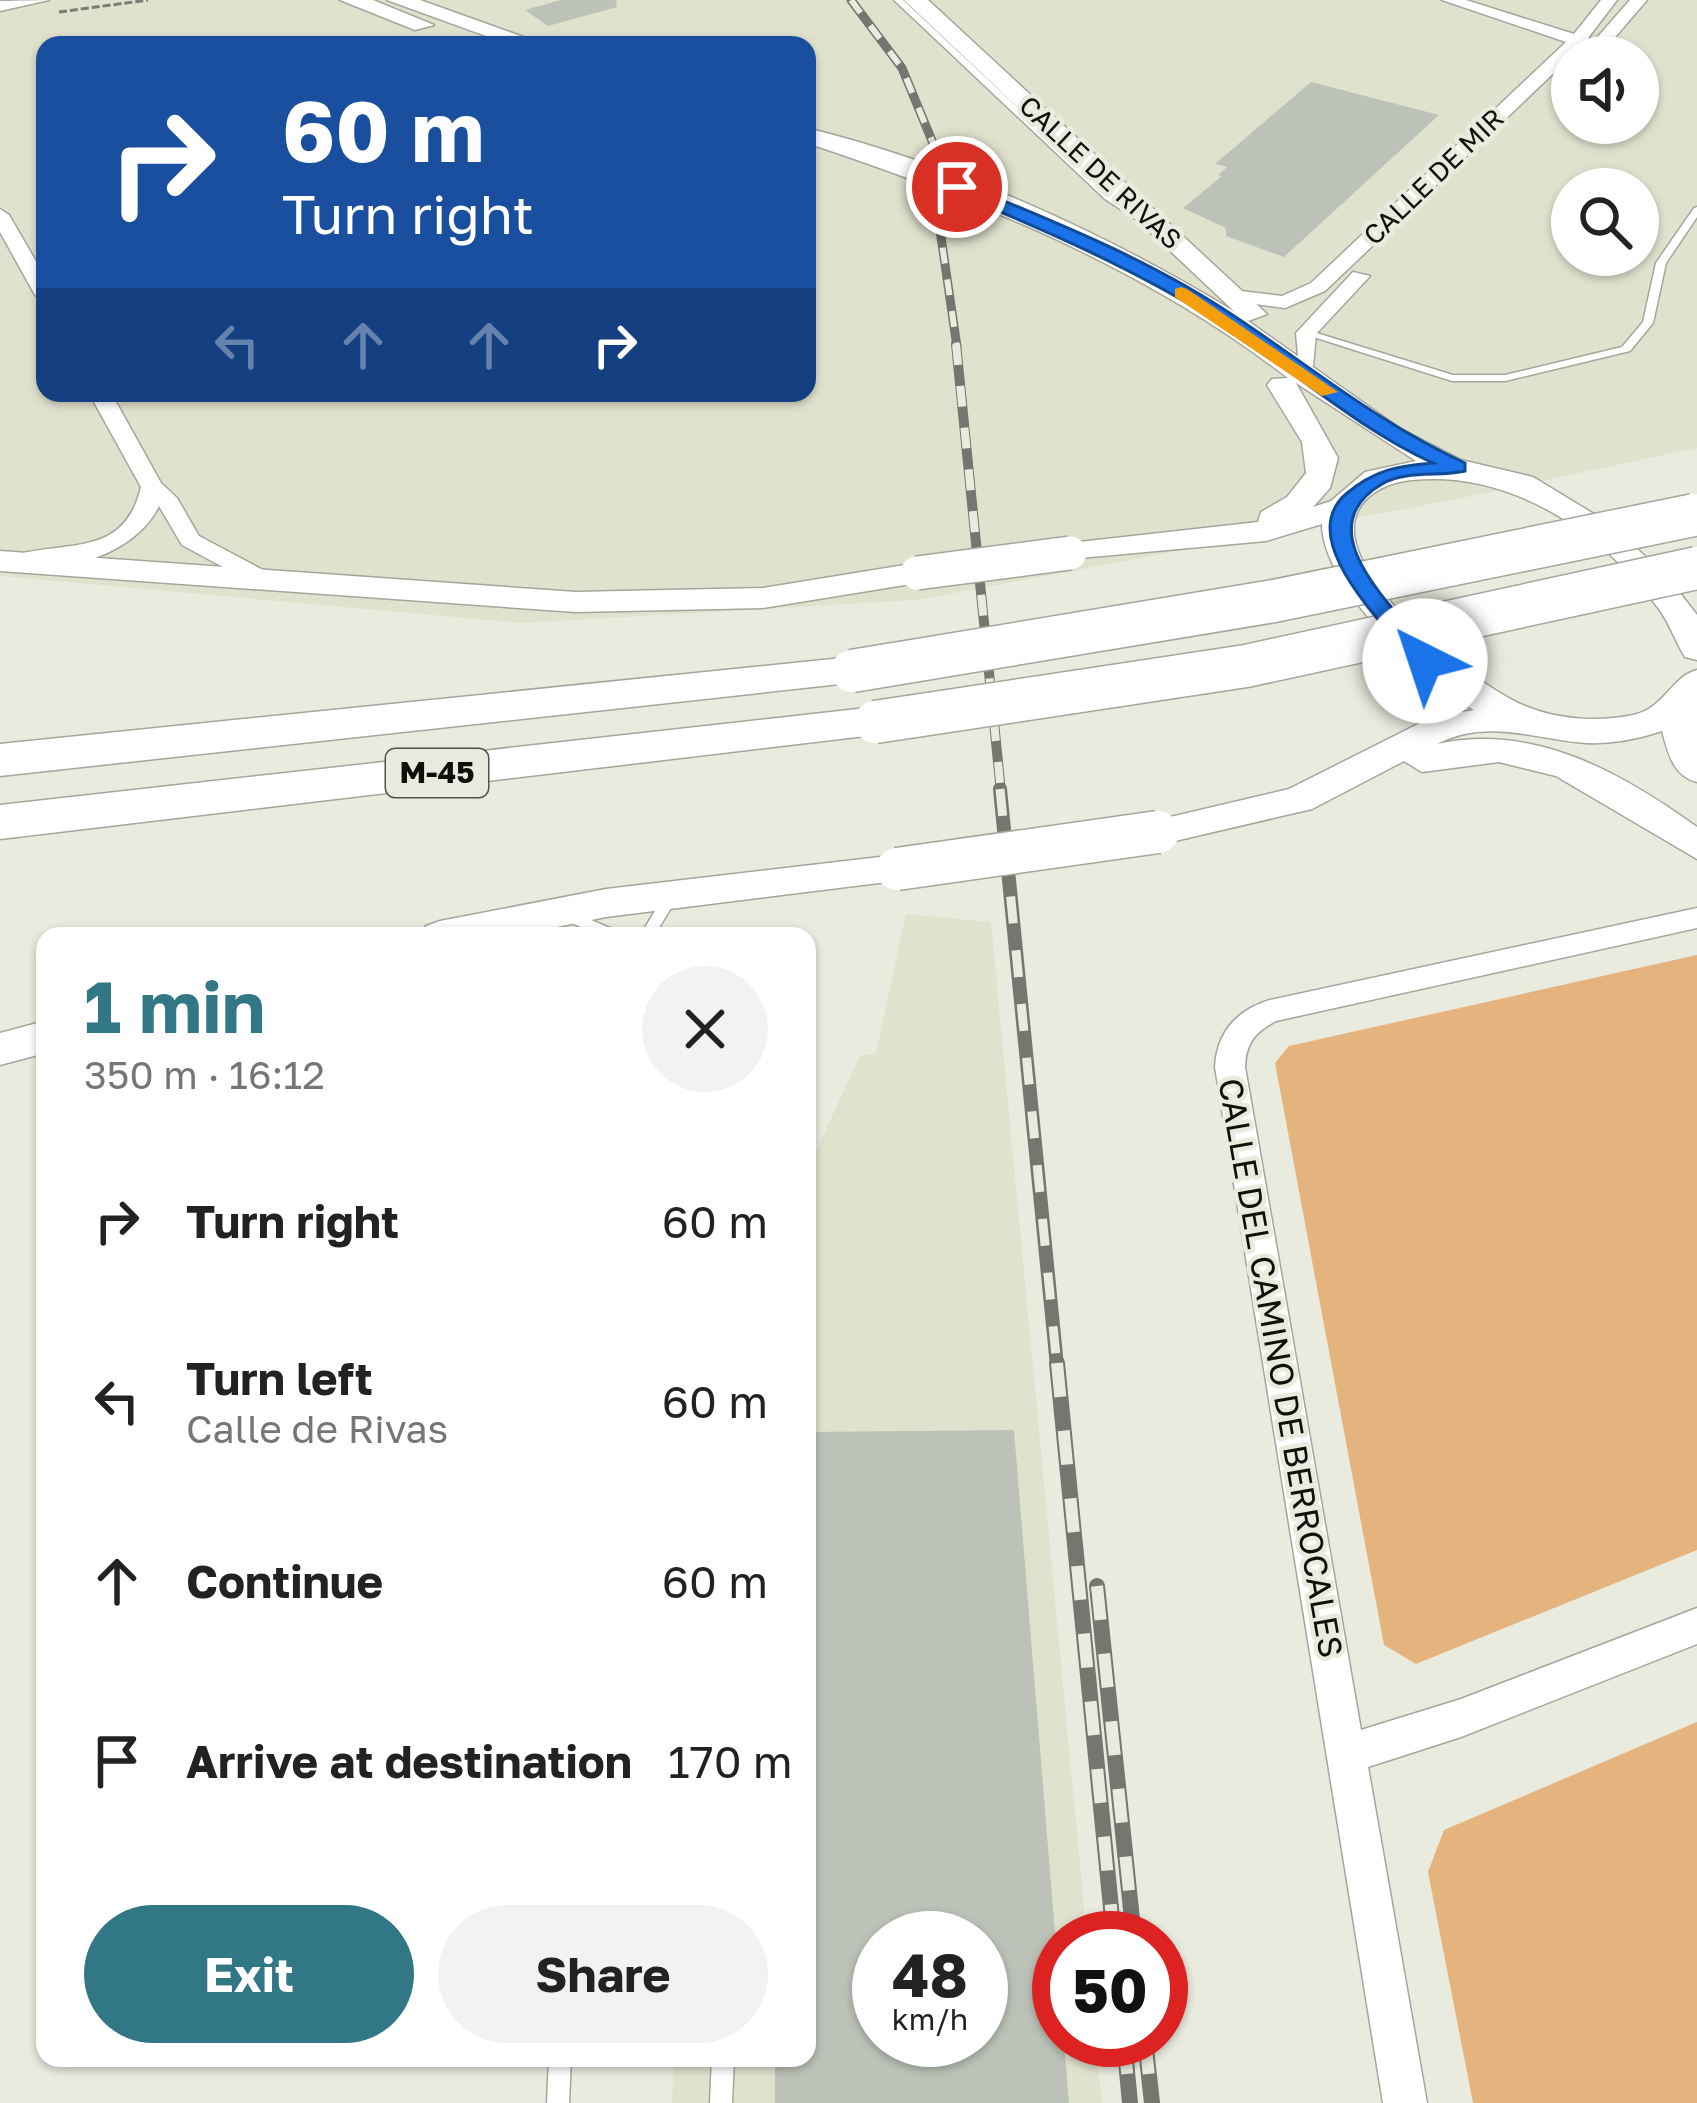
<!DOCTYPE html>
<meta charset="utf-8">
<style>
:root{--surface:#fff;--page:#f2f2f2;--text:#222;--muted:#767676;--accent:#327786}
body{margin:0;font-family:"Golos Text",sans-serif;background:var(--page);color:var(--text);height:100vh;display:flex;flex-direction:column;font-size:45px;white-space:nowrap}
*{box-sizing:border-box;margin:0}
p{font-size:39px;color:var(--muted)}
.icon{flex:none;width:66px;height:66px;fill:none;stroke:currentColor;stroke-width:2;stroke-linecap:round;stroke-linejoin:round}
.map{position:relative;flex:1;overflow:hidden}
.panel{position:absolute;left:36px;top:927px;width:780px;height:1140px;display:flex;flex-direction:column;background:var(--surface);border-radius:24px;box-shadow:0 3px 9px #0004}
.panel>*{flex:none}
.banner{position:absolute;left:36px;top:36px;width:780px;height:366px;border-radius:24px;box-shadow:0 3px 9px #0004;background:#1a4fa0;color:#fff;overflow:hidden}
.buttons{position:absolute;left:1551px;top:36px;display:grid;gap:24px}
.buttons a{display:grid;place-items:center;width:108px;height:108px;border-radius:50%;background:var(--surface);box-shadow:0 3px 9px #0004;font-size:60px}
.speed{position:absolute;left:852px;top:1911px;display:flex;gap:24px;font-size:60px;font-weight:700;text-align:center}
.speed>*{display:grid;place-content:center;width:156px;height:156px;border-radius:50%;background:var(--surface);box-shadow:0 3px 9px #0004;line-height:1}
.speed small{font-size:30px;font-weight:400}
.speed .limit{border:18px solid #d22;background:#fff;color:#111}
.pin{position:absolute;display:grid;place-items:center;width:102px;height:102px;color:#fff;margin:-51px;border:6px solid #fff;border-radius:50%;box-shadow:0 3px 12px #0007}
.me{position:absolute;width:132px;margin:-66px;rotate:319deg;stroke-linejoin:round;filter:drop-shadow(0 0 9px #0008)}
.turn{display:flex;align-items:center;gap:42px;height:252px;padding:0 48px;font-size:54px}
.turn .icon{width:156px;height:156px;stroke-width:2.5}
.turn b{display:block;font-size:84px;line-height:102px}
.lanes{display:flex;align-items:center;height:114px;padding:0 48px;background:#0003;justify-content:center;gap:60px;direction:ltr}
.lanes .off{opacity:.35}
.round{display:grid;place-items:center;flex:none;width:126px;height:126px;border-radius:63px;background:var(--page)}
.headline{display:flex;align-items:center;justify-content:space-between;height:204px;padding:0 48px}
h1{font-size:72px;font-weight:700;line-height:90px;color:var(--accent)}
.primary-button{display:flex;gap:24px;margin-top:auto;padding:24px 48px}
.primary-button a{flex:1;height:138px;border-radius:72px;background:var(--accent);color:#fff;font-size:48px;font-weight:700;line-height:138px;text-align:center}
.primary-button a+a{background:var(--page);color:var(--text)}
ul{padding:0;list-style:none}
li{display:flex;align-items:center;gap:36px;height:180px;padding:0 48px}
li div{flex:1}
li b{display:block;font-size:45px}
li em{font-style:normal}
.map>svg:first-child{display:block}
.built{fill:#e1e2ce;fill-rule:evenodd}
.green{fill:#e4b37e}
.building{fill:#bcc2b7;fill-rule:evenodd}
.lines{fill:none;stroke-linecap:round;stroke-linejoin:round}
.lane-casing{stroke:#a5a69b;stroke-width:3}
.street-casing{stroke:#a5a69b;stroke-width:3}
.secondary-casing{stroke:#a5a69b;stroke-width:3}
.highway-casing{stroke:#a5a69b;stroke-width:3}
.path{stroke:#7b7c74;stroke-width:3;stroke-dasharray:8 3;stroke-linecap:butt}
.lane{fill:#fff;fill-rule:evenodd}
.street{fill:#fff;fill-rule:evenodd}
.secondary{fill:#fff;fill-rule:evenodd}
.highway{fill:#fff;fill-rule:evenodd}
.rail-far3-casing{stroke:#75766f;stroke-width:9}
.rail-far2-casing{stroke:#75766f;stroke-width:10}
.rail-far1-casing{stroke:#75766f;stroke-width:14}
.rail-casing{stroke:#75766f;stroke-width:16}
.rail-far3{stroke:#eaebdf;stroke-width:6;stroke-dasharray:16;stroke-linecap:butt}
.rail-far2{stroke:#eaebdf;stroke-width:8;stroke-dasharray:21;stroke-linecap:butt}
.rail-far1{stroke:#eaebdf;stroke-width:9;stroke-dasharray:27;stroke-linecap:butt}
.rail{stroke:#eaebdf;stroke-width:12;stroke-dasharray:34;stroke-linecap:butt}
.secondary-bridge-far1-casing{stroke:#a5a69b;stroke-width:36;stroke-linecap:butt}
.secondary-bridge-casing{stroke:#a5a69b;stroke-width:45;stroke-linecap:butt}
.highway-bridge-casing{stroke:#a5a69b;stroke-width:45;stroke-linecap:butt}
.secondary-bridge-far1{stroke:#fff;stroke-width:33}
.secondary-bridge{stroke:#fff;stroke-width:42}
.highway-bridge{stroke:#fff;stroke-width:42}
.route{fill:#1a73e8;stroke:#114b97;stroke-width:3}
.slow{fill:#f59e0b}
.labels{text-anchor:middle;stroke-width:9;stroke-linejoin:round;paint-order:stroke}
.far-street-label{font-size:27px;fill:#0f100c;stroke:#eaebdf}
.shield{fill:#eaebdf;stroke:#51524b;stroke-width:3}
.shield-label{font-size:30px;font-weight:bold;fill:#0f100c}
.street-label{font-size:33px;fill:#0f100c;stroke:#eaebdf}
</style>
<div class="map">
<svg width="1697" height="2103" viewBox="0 0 1697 2103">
<rect width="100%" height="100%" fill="#eaebdf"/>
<g class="built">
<path d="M0,0H1697V448L1462,498L917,600L521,623L0,576ZM45,45H807V393H45ZM1572,57H1638V123H1572ZM1572,189H1638V255H1572Z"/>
<path d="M906,914L991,922L1087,1938H1059V2040H1096L1102,2103H672L674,2058H807V1170L860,1056L876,1053ZM879,1938H981V2040H879Z"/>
</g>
<g class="green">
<path d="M1697,955V1550L1416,1664L1384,1645L1275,1063L1289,1046Z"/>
<path d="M1697,1722V2103H1473L1428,1872L1444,1830Z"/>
</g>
<g class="building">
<path d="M561,0H616L617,7L548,26L525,10Z"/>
<path d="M1311,82L1439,115L1284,257L1226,236V228L1183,208L1222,176L1218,175L1227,167L1215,164Z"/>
<path d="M1014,1430L1059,1982V2040H1064L1069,2103H775V2058H807V1432ZM879,1938H981V2040H879Z"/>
</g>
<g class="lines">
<defs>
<g id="lane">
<path d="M894,0H903L1111,195L1143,216V220H1137L1105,199Z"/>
<path d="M1697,207V217L1666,263L1653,323L1630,351L1505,381H1452L1301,333L1310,331L1453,375H1505L1622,347L1643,322L1656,263L1694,208Z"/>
<path d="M670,893L677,898L654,936H640L665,894Z"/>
<path d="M570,911L619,932L621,936H601L565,920L563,916Z"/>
<path d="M549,2058H571L569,2103H547Z"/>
<path d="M712,2058H734L732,2103H710Z"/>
</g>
<g id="street">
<path d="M49,0L0,11V1Z"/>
<path d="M1442,0H1466L1574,34L1601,0H1617L1588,38L1595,40L1630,0H1647L1598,57H1581L1587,49L1581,47L1325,291L1285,308L1225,300L1222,296L1232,290L1282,296L1311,283L1566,42Z"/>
<path d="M0,209L9,215L45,277V301L35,295L0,232Z"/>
<path d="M1353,272L1370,276L1316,334L1313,366H1299L1296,333Z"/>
<path d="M89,393H111L161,483L177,498L199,536L278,578V588H262L182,545L159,506C137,552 68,575 19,564V554C73,541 125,555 141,487Z"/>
<path d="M1697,908V928L1276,1021C1255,1032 1246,1043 1245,1067L1361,1730L1461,1699L1697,1608V1644L1461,1737L1368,1767L1427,2103H1383L1215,1067C1217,1032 1237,1010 1270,1000Z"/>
</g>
<g id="secondary">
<path d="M340,0H373L434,25L415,30Z"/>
<path d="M387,0H420L546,45H511Z"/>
<path d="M904,0H928L1267,314L1248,321L1399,428L1461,460L1533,477L1607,522L1666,575L1697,615V660L1685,657C1675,641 1670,624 1659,609C1601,531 1510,470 1412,480C1389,482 1361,494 1355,519C1340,581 1475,685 1525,706C1558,720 1599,722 1633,715C1664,709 1672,676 1697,670V782C1673,776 1668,753 1662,731C1638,739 1612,744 1586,743C1534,739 1487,718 1437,744C1534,723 1620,772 1697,827V859L1556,776L1499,762L1422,772L1404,761L1312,809L1158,845L1145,841L1139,832L1145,823L1289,789L1432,717L1474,710C1423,682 1322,586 1322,524L1266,541L1058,560L1054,553L1058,546L1070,543L1258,522L1261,512L1287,497L1306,473L1302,442L1267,385L1272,379L1288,378C1144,267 979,200 807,143V128C956,165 1104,232 1235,312ZM1296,383L1416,461L1365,472L1331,501L1313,507L1330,488L1338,458Z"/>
<path d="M0,551L576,592L763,588L917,563L934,573L917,583L763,608L576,612L0,571Z"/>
<path d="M897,855L911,859L916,869L911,879L606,917L513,936H420L426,926L440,921L606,889Z"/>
<path d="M45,1021V1053L0,1065V1033Z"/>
</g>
<g id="highway">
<path d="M852,657L868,661L874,671L868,681L0,776V744Z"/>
<path d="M875,707L891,711L898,722L891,733L0,839V805Z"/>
</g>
</defs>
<use href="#lane" class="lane-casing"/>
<use href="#street" class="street-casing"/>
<use href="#secondary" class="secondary-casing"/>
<use href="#highway" class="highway-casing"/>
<path class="path" d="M59,12L148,0"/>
<use href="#lane" class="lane"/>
<use href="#street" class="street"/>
<use href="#secondary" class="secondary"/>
<use href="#highway" class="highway"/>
<defs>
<g id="rail-far3">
<path d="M851,0L902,68L942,165"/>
<path d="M938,216L957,347"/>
</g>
<path id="rail-far2" d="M956,344L1001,792"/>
<path id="rail-far1" d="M1000,789L1057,1366"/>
<g id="rail">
<path d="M1057,1363L1114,1938"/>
<path d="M1097,1586L1134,1938"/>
<path d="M1124,2040L1130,2103"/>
<path d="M1145,2040L1152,2103"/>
</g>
</defs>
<use href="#rail-far3" class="rail-far3-casing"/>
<use href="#rail-far2" class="rail-far2-casing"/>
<use href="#rail-far1" class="rail-far1-casing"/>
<use href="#rail" class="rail-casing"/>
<use href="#rail-far3" class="rail-far3"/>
<use href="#rail-far2" class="rail-far2"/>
<use href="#rail-far1" class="rail-far1"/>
<use href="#rail" class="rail"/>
<defs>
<path id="secondary-bridge-far1" d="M917,573L1070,553"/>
<path id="secondary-bridge" d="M897,869L1158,832"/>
<g id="highway-bridge">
<path d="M852,671L1274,601L1694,515"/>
<path d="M875,722L1246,666L1697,568"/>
</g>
</defs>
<use href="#secondary-bridge-far1" class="secondary-bridge-far1-casing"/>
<use href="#secondary-bridge" class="secondary-bridge-casing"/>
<use href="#highway-bridge" class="highway-bridge-casing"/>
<use href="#secondary-bridge-far1" class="secondary-bridge-far1"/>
<use href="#secondary-bridge" class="secondary-bridge"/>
<use href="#highway-bridge" class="highway-bridge"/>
</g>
<path class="route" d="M951,184H963C1055,222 1151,260 1234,316C1313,368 1378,423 1465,463V471C1440,477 1406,470 1382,484C1303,530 1397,610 1433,656V666H1417C1386,625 1293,540 1346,494C1374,470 1397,466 1433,463C1353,426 1290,367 1217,321C1133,268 1042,229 951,191Z"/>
<path class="slow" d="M1181,287L1187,289L1338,392L1322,396L1175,297V289Z"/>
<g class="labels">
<g class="far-street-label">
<text transform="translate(1100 173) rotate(43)" y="9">CALLE DE RIVAS</text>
<text transform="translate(1434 177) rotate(-44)" y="9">CALLE DE MIR</text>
</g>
<rect class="shield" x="386" y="749" width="102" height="48" rx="9"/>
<g class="shield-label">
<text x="437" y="783">M-45</text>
</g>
<g class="street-label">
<text transform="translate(1281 1368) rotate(80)" y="12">CALLE DEL CAMINO DE BERROCALES</text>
</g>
</g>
</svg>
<div class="buttons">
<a><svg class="icon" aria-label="sound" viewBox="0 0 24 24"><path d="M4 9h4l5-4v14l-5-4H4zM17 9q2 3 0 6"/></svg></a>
<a><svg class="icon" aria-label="search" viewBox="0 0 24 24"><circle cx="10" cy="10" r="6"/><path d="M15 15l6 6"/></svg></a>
</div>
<div class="speed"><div>48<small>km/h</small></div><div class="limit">50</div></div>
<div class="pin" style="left:957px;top:187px;background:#d93025"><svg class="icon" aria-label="arrive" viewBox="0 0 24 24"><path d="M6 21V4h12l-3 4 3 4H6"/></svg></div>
<svg class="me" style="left:1425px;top:661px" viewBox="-20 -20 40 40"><circle r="19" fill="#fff"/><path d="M0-13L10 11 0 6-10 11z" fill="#1a73e8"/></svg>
<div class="banner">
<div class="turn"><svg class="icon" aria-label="right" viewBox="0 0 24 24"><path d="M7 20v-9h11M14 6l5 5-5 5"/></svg><div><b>60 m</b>Turn right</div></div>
<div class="lanes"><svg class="icon off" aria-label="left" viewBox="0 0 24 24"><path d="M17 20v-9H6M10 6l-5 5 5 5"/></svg><svg class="icon off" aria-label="ahead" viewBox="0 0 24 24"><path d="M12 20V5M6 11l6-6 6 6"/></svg><svg class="icon off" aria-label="ahead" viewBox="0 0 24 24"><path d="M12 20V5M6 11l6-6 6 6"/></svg><svg class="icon" aria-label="right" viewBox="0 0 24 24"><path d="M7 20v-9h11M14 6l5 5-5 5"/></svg></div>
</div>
<section class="panel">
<div class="headline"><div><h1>1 min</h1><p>350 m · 16:12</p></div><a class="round"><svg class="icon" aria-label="close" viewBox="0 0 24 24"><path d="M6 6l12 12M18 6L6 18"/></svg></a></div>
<ul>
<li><svg class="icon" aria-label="right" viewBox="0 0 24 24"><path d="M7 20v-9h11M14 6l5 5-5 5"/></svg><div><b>Turn right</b></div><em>60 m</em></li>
<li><svg class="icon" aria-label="left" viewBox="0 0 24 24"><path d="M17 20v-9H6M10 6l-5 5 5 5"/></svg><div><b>Turn left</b><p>Calle de Rivas</p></div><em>60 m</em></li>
<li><svg class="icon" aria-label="ahead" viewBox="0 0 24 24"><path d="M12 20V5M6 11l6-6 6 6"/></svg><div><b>Continue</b></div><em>60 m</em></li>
<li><svg class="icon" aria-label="arrive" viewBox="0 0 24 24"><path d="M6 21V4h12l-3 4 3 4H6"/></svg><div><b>Arrive at destination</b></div><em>170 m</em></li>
</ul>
<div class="primary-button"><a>Exit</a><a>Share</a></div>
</section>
</div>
